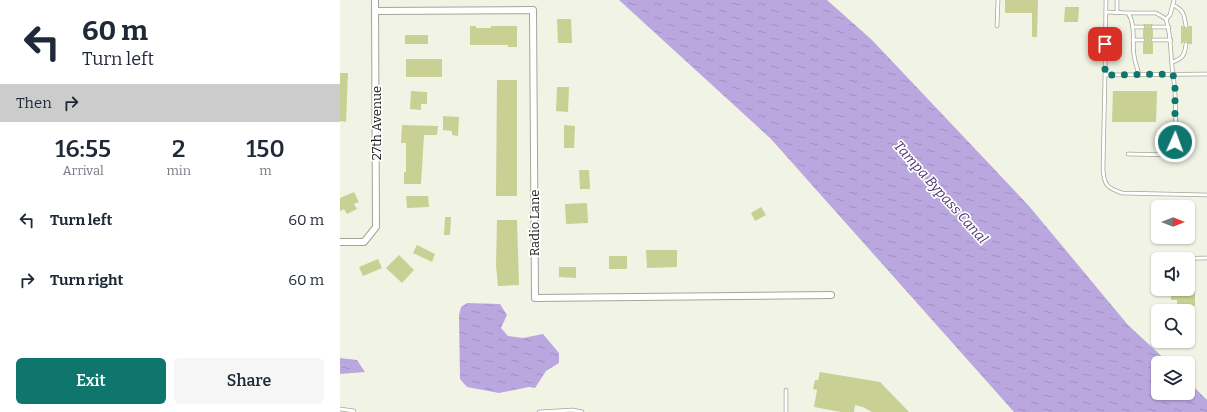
<!DOCTYPE html>
<style>
:root{--surface:#fff;--page:#f6f6f7;--text:#1f2937;--muted:#747a83;--accent:#0f766e}
body{margin:0;font-family:Bitter,serif;background:var(--page);color:var(--text);height:100vh;display:flex;flex-direction:column;font-size:15px;white-space:nowrap}
*{box-sizing:border-box;margin:0}
p{font-size:13px;color:var(--muted)}
.icon{flex:none;width:22px;height:22px;fill:none;stroke:currentColor;stroke-width:2;stroke-linecap:round;stroke-linejoin:round}
.map{position:relative;flex:1;overflow:hidden}
.side{display:flex;flex-direction:column;background:var(--surface);width:340px}
.side>*{flex:none}
.top-card{background:#fff;color:var(--text);overflow:hidden}
.needle{width:26px;rotate:90deg}
.fabs{position:absolute;left:811px;top:200px;display:grid;gap:8px}
.fabs a{display:grid;place-items:center;width:44px;height:44px;border-radius:6px;background:var(--surface);box-shadow:0 1px 3px #0004;font-size:20px}
.pin{position:absolute;display:grid;place-items:center;width:34px;height:34px;color:#fff;margin:-17px;border-radius:8px;box-shadow:0 2px 6px #0006}
.me{position:absolute;width:44px;margin:-22px;rotate:2deg;stroke-linejoin:round;filter:drop-shadow(0 0 3px #0008)}
.turn{display:flex;align-items:center;gap:14px;height:84px;padding:0 16px;font-size:18px}
.turn .icon{width:52px;height:52px;stroke-width:2.5}
.turn b{display:block;font-size:28px;line-height:34px}
.then{display:flex;align-items:center;height:38px;padding:0 16px;background:#0003;gap:8px;font-size:15px}
.eta{display:flex;justify-content:space-evenly;align-items:center;height:68px;text-align:center}
.eta b{font-size:24px;font-weight:600;line-height:28px}
.cta{display:flex;gap:8px;margin-top:auto;padding:8px 16px}
.cta a{flex:1;height:46px;border-radius:6px;background:var(--accent);color:#fff;font-size:16px;font-weight:600;line-height:46px;text-align:center}
.cta a+a{background:var(--page);color:var(--text)}
ul{padding:0;list-style:none}
li{display:flex;align-items:center;gap:12px;height:60px;padding:0 16px}
li div{flex:1}
li b{display:block;font-size:15px}
li em{font-style:normal}
main{display:flex;flex:1;min-height:0}
.map>svg:first-child{display:block}
.water{fill:url(#water-ripples)}
.building{fill:#c8d093}
.lines{fill:none;stroke-linecap:round;stroke-linejoin:round}
.service-casing{stroke:#a3a698;stroke-width:4.5}
.minor-casing{stroke:#a3a698;stroke-width:8}
.service{stroke:#fff;stroke-width:3}
.minor{stroke:#fff;stroke-width:6}
.route{stroke:#0f766e;stroke-width:7;stroke-dasharray:0 12.6}
.labels{text-anchor:middle;stroke-width:3.5;stroke-linejoin:round;paint-order:stroke}
.street-label{font-size:13px;fill:#1c1d18;stroke:#fff}
.water-label{font-size:14px;font-style:italic;fill:#4e3376;stroke:#fff}
</style>
<main>
<section class="side">
<div class="top-card">
<div class="turn"><svg class="icon" aria-label="left" viewBox="0 0 24 24"><path d="M17 20v-9H6M10 6l-5 5 5 5"/></svg><div><b>60 m</b>Turn left</div></div>
<div class="then">Then<svg class="icon" aria-label="right" viewBox="0 0 24 24"><path d="M7 20v-9h11M14 6l5 5-5 5"/></svg></div>
</div>
<div class="eta">
<div><b>16:55</b><p>Arrival</p></div>
<div><b>2</b><p>min</p></div>
<div><b>150</b><p>m</p></div>
</div>
<ul>
<li><svg class="icon" aria-label="left" viewBox="0 0 24 24"><path d="M17 20v-9H6M10 6l-5 5 5 5"/></svg><div><b>Turn left</b></div><em>60 m</em></li>
<li><svg class="icon" aria-label="right" viewBox="0 0 24 24"><path d="M7 20v-9h11M14 6l5 5-5 5"/></svg><div><b>Turn right</b></div><em>60 m</em></li>
</ul>
<div class="cta"><a>Exit</a><a>Share</a></div>
</section>
<div class="map">
<svg width="867" height="412" viewBox="0 0 867 412">
<defs>
<pattern id="water-ripples" width="26" height="14" patternUnits="userSpaceOnUse"><rect width="26" height="14" fill="#baa7df"/><path d="M2 4q2-2 4 0t4 0M15 11q2-2 4 0t4 0" fill="none" stroke="#9f8fbf"/></pattern>
</defs>
<rect width="100%" height="100%" fill="#f1f4e5"/>
<g class="water">
<path d="M279,0H487L532,40L689,206L788,325L829,363H818V393H848V381L867,400V412H674L431,139Z"/>
<path d="M127,303L160,304L167,315L161,328L168,336L183,338L203,334L219,353V363L206,371L195,388L189,387L159,393L127,387L120,379L119,315L121,307Z"/>
<path d="M0,358L17,360L25,372L0,374Z"/>
</g>
<g class="building">
<path d="M665,0H698L697,37H692V13H665Z"/>
<path d="M725,7H739L738,22H724Z"/>
<path d="M217,19H231L232,43H218Z"/>
<path d="M803,24H813L810,27L813,30V37L810,40L813,43V54H803V43L806,40L803,37V30L806,27Z"/>
<path d="M130,26H136V28H151V26H177V47H168V45H130Z"/>
<path d="M841,26H843L846,29L849,26H852V44H849L846,41L841,44Z"/>
<rect x="65" y="35" width="23" height="9"/>
<rect x="66" y="59" width="36" height="18"/>
<path d="M0,73H8L6,122L0,121Z"/>
<path d="M157,80H177V196H156Z"/>
<path d="M217,87H229L228,112L216,111Z"/>
<path d="M71,91L87,92V104H81V110L70,109Z"/>
<path d="M773,91H817L816,122H772Z"/>
<path d="M103,116L119,117L118,136L112,135V131L103,130Z"/>
<path d="M62,125L98,126L97,135H84L81,184H64V172H66V143H61Z"/>
<path d="M224,125L235,126L234,148H224Z"/>
<path d="M239,170H249L250,189H240Z"/>
<path d="M14,192L19,202L14,204L17,209L7,214L4,209L0,211V198Z"/>
<path d="M66,196H88L89,207L67,208Z"/>
<path d="M247,203L248,223L226,224L225,204Z"/>
<path d="M421,207L426,215L415,221L411,213Z"/>
<path d="M105,217H111L110,235H104Z"/>
<path d="M157,220H177L179,285L158,286L156,265Z"/>
<path d="M77,245L95,254L92,262L73,253Z"/>
<path d="M306,250H337V267L307,268Z"/>
<path d="M59,255L74,270L62,283L46,268Z"/>
<rect x="269" y="256" width="18" height="13"/>
<path d="M38,259L42,268L23,276L19,267Z"/>
<path d="M219,267H236V278L219,277Z"/>
<path d="M848,287H855V306H837V300H831V289H848Z"/>
<path d="M480,372L540,382L569,412H532L523,407L515,405L514,412H501L474,407L477,390L473,389L475,380H478Z"/>
</g>
<g class="lines">
<defs>
<g id="service">
<path d="M766,0L765,75L867,74"/>
<path d="M833,5C844,10 844,15 846,26"/>
<path d="M766,12L788,13C796,25 792,42 794,55C795,62 797,68 799,74"/>
<path d="M777,13V0"/>
<path d="M826,19L830,15L834,0"/>
<path d="M657,26L658,0"/>
<path d="M793,27H803"/>
<path d="M813,27H829"/>
<path d="M793,40H803"/>
<path d="M813,40H831"/>
<path d="M832,62C843,59 845,54 846,44"/>
<path d="M765,75L763,169C764,185 767,188 782,193L867,195"/>
<path d="M788,154L834,155C836,128 837,101 833,74C830,56 832,38 826,19L816,13H788"/>
<path d="M813,259L867,258"/>
<path d="M0,409L14,411V412"/>
<path d="M199,412L233,410L242,412"/>
<path d="M446,412V390"/>
</g>
<g id="minor">
<path d="M36,11L193,10L195,298L491,295"/>
<path d="M0,242H24L36,227L35,0"/>
</g>
</defs>
<use href="#service" class="service-casing"/>
<use href="#minor" class="minor-casing"/>
<use href="#service" class="service"/>
<use href="#minor" class="minor"/>
</g>
<g class="lines">
<path class="route" d="M765,44V75L833,74L835,87V142"/>
</g>
<g class="labels">
<g class="street-label">
<text transform="translate(36 123) rotate(-90)" y="5">27th Avenue</text>
<text transform="translate(194 223) rotate(-90)" y="5">Radio Lane</text>
</g>
<g class="water-label">
<text transform="translate(601 192) rotate(48)" y="5">Tampa Bypass Canal</text>
</g>
</g>
</svg>
<div class="fabs">
<a><svg class="needle" viewBox="-14 -14 28 28"><path d="M0-13l5 13h-10z" fill="#e53935"/><path d="M0 13l5-13h-10z" fill="#747a83"/></svg></a>
<a><svg class="icon" aria-label="sound" viewBox="0 0 24 24"><path d="M4 9h4l5-4v14l-5-4H4zM17 9q2 3 0 6"/></svg></a>
<a><svg class="icon" aria-label="search" viewBox="0 0 24 24"><circle cx="10" cy="10" r="6"/><path d="M15 15l6 6"/></svg></a>
<a><svg class="icon" aria-label="layers" viewBox="0 0 24 24"><path d="M12 4l9 5-9 5-9-5zM3 14l9 5 9-5"/></svg></a>
</div>
<div class="pin" style="left:765px;top:44px;background:#d93025"><svg class="icon" aria-label="arrive" viewBox="0 0 24 24"><path d="M6 21V4h12l-3 4 3 4H6"/></svg></div>
<svg class="me" style="left:835px;top:142px" viewBox="-20 -20 40 40"><circle r="17" fill="#0f766e" stroke="#fff" stroke-width="3"/><path d="M0-11L8 9 0 5-8 9z" fill="#fff"/></svg>
</div>
</main>
